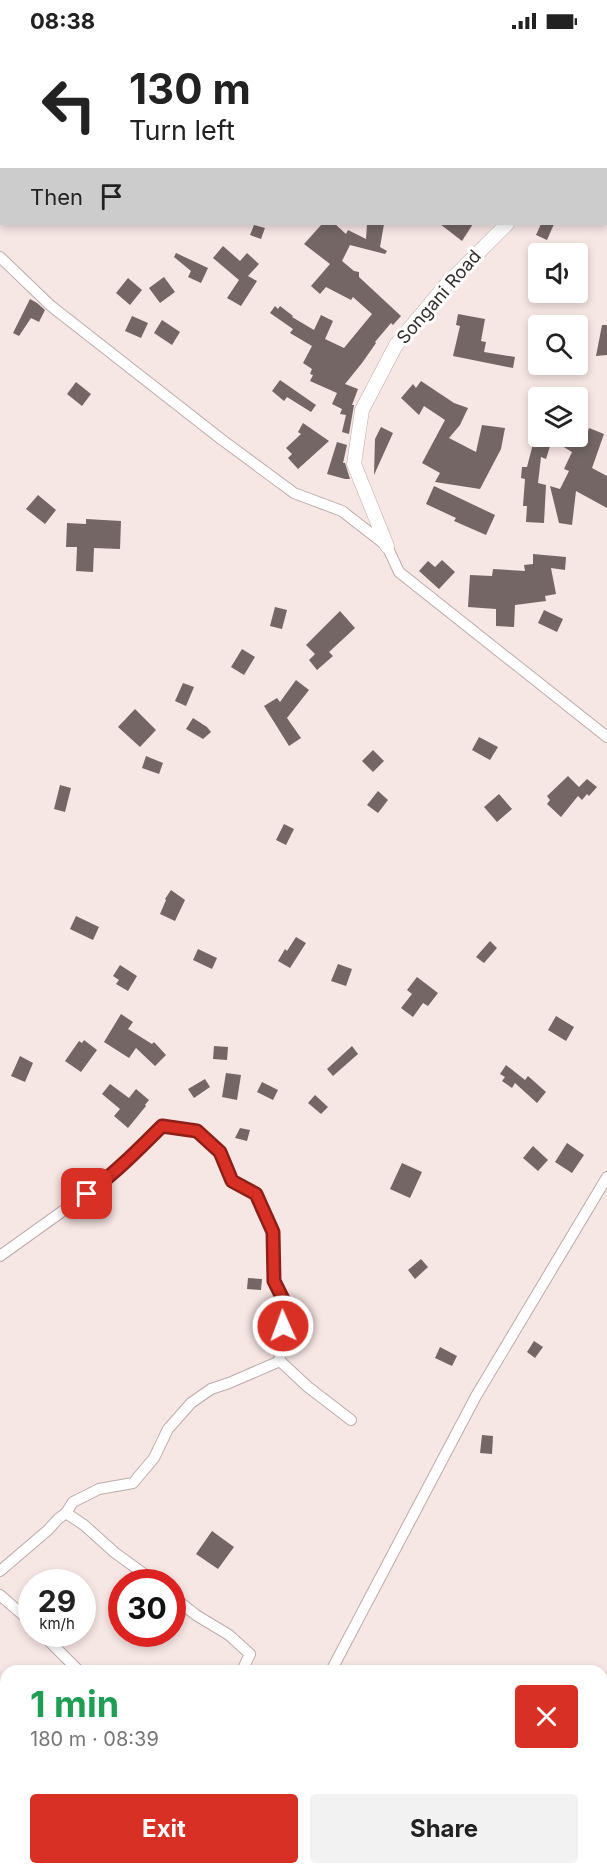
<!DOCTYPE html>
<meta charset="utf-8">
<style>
:root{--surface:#fff;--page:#f2f2f2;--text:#222;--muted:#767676;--accent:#d93025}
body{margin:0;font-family:Inter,sans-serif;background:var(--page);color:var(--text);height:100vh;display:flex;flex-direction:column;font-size:22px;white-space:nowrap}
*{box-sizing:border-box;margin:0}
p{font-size:20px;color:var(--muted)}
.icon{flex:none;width:33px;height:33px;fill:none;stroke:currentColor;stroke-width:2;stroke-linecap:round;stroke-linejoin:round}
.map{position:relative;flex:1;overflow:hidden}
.side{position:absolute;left:0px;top:1623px;width:608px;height:210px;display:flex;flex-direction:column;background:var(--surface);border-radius:18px 18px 0 0;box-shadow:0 3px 9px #0003}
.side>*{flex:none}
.top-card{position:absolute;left:0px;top:0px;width:608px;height:183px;box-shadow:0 3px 9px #0003;background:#fff;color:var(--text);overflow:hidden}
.tools{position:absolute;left:528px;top:201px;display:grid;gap:12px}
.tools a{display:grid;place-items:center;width:60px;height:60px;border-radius:6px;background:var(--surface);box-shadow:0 3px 9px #0003;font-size:30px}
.speed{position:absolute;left:18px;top:1527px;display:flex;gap:12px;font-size:30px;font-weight:700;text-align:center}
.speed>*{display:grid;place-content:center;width:78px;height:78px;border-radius:50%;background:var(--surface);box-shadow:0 3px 9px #0003;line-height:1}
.speed small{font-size:15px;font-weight:400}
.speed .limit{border:9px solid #d22;background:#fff;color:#111}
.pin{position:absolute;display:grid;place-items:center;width:51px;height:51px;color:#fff;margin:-26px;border-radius:12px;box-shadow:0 3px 9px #0006}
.me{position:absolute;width:66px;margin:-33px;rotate:358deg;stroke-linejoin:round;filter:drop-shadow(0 0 4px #0008)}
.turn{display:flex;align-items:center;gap:21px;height:126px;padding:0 30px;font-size:27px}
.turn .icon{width:78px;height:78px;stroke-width:2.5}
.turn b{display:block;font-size:42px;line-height:51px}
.then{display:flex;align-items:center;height:57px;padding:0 30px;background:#0003;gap:12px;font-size:22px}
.round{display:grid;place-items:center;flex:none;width:63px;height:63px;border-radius:6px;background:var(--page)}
.summary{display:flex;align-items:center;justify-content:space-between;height:102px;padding:0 30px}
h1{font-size:36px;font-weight:700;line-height:45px;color:#1e9e55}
.cta{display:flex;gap:12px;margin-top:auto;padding:12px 30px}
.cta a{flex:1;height:69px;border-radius:6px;background:var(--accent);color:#fff;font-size:24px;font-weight:700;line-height:69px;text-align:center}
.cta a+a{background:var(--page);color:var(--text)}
.status{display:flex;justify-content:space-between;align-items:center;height:42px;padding:0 30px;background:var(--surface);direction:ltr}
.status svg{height:16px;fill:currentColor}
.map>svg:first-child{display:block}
.building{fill:#736664}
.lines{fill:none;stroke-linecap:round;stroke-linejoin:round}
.minor-casing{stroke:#bbacaa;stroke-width:12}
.tertiary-casing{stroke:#bbacaa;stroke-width:15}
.minor{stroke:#fff;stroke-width:10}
.tertiary{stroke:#fff;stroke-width:14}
.route-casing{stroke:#8d1f18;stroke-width:15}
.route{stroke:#d93025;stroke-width:10}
.labels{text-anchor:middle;stroke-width:6;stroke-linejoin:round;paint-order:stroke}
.street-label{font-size:18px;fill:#332d2c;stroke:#fff}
</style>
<div class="status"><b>08:38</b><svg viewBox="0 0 49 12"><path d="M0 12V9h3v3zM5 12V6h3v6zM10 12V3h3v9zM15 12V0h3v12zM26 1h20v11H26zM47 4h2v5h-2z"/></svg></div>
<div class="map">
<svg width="607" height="1833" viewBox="0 0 607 1833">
<rect width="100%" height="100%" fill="#f6e6e4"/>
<g class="building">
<path d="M322,182H335L346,192L348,188L366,197L367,182H384L380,205L387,209L385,212L350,203L342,219L354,229L359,230V235L401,274L393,283L391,281L375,300L376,301L362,321L345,342L358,347L352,363H354L349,392L342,390L346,373L340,372L342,367L332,362L337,351L310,339L313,333L310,332L312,327L303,321L312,304L290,291L293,287L270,271L275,264L278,267L280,264L293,274L292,275L314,288L321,273L333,279L325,297L344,306L372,272L353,255L351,258L326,245L320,252L311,244L330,222L304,202Z"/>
<path d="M440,182H473L462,199Z"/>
<path d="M541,182H554L547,198L536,193Z"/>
<path d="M254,183L265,186L261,197L250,193Z"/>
<path d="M223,204L240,219L247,211L259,222L248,234L257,239L241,264L227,256L239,238L213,216Z"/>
<path d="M176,211L208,226L201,241L188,235L191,229L174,215Z"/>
<path d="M164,235L175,250L160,261L149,246Z"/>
<path d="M128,236L142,248L130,263L116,251Z"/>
<path d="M30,257L37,261L45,268L39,280L31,276L19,294L13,291Z"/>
<path d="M458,272L485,277L481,299L486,300L484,310L515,315L513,326L453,314L460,284L456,283Z"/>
<path d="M132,274L148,281L141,296L125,289Z"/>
<path d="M162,278L180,290L172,303L154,291Z"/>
<path d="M602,283H607V313L596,314Z"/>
<path d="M280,338L316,363L311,370L287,355L284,359L272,349Z"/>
<path d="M421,339L454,361L468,366L460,383L449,396L476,410L482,383L505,386L501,407L480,447L435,440L440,431L422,421L445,378L424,364L419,373L401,356L413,342L416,346Z"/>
<path d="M76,340L91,352L82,364L67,352Z"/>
<path d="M303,381L329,399L298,427L288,416L292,412L286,406L301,392L298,390Z"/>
<path d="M381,385L393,391L374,433L375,397Z"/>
<path d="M589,386L604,392L592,426L607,434V466L576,449L572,483L559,481L550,444L560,447L569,429L564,427L572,410L552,398L546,417L541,415L538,441L546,443L544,481L526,480L527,464H523L525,437L521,436L522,425H527L535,394H566L582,405Z"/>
<path d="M337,400L347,403L343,421H345L350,437H345L327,432Z"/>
<path d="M434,444L495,473L486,493L454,479L456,476L426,462Z"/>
<path d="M38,453L56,468L45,482L26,467Z"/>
<path d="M86,477L121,479L120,507L94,506L93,530L76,529L77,505H66L67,481L86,482Z"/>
<path d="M533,512L566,515L565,528L551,526L556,552L545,554L546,559L515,563L514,585L496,584V567L468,565L470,533L492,534L493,527L525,529L524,523L533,522Z"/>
<path d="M442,518L455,530L439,547L419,529L428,519L435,525Z"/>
<path d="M275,565L287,568L282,587L270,584Z"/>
<path d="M544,568L563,577L557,590L538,581Z"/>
<path d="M340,569L355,586L329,610L333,614L317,628L309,618L315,612L306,603Z"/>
<path d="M242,607L255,615L244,633L231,625Z"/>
<path d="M296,638L309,648L287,676L301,696L289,704L264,664L277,656L280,660Z"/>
<path d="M183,641L194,645L186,664L175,659Z"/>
<path d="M135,667L156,688L140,705L118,685Z"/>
<path d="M193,676L207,685L211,690L203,697L186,687Z"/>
<path d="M479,695L498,705L490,718L472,708Z"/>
<path d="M373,708L384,719L373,730L362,719Z"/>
<path d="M146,714L163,721L159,732L142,726Z"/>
<path d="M568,734L579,745L587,737L597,745L589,754L587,752L582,758L578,754L561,775L547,762L550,758L547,754Z"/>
<path d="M60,743L71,746L65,770L54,767Z"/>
<path d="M378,749L388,758L378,771L367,763Z"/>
<path d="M499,752L512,767L497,780L484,765Z"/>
<path d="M284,782L294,787L286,803L276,798Z"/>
<path d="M171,848L185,858L175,879L160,872L166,858L165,857Z"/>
<path d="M76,874L99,885L93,898L70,887Z"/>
<path d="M296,895L306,901L290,926L278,919L285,907L287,909Z"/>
<path d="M490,899L497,906L484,921L476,915Z"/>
<path d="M198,907L217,916L212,927L193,918Z"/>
<path d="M338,922L352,927L346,944L331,939Z"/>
<path d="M120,923L137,934L128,949L116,942L119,938L113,934Z"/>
<path d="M417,935L438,951L428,964L423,961L413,975L401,966L412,952L407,948Z"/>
<path d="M121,972L133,980L128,987L152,1002L154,1000L166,1013L155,1024L136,1006L129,1016L104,1000Z"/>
<path d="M556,974L574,985L566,999L548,988Z"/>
<path d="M84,998L97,1008L81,1030L65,1019L79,999L82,1001Z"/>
<path d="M214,1004L228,1005L227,1018L213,1017Z"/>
<path d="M352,1004L358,1012L333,1034L327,1027Z"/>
<path d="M20,1014L33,1021L25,1040L11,1034Z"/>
<path d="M506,1023L525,1038L528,1034L546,1050L537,1061L515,1041L512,1046L502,1039L505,1035L500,1032Z"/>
<path d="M226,1031L241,1033L237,1058L222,1055Z"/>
<path d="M205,1037L210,1045L194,1056L188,1047Z"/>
<path d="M262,1040L278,1048L273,1058L257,1050Z"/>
<path d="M110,1042L129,1056L136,1047L149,1058L145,1063L146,1064L128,1086L114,1074L120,1067L102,1052Z"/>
<path d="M315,1053L328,1065L321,1072L308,1061Z"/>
<path d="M240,1086L250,1088L247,1099L235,1096Z"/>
<path d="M567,1101L584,1113L572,1131L555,1120Z"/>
<path d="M533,1104L548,1118L538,1129L523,1116Z"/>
<path d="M402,1121L422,1130L410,1156L390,1147Z"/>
<path d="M421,1217L428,1225L415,1237L408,1228Z"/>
<path d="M248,1236L262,1237L261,1248L247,1247Z"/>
<path d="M534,1299L543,1305L535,1316L527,1310Z"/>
<path d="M440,1305L457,1314L452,1324L435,1316Z"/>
<path d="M482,1393L493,1394L492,1412L480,1411Z"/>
<path d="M212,1489L234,1505L218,1527L196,1512Z"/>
</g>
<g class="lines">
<defs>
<g id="minor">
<path d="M0,215L51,264L221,397L294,451L342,469L387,504L399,530L607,695"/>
<path d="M0,1214L102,1141L136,1110L162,1084L197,1089L221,1110L232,1139L256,1152L273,1190L274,1239L287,1265L279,1303L280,1319L308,1345L351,1378"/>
<path d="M66,1471L84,1483L114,1510L155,1540"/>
<path d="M0,1529L48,1488L58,1477L66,1471L73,1460L99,1447L133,1441L154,1416L168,1387L191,1361L211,1347L229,1341L280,1319"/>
<path d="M0,1553L32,1581"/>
<path d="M172,1554L196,1573L229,1593L250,1612L242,1629"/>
<path d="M42,1592L79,1629"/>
<path d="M331,1629L476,1354L607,1135"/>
<path d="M229,1833L232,1827"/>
</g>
<g id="tertiary">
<path d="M600,2V0"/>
<path d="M387,504L354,422L362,368L396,303L446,243L507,182"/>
</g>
</defs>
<use href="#minor" class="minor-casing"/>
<use href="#tertiary" class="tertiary-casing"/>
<use href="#minor" class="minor"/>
<use href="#tertiary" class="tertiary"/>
</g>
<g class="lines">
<defs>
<path id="route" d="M87,1152C114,1132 138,1108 162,1084L197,1089L220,1110L232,1139L256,1152L273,1190L274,1239L287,1265L283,1284"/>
</defs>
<use href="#route" class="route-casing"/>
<use href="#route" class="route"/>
</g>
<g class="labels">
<g class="street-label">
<text transform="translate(439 255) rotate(-49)" y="6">Songani Road</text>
</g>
</g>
</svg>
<div class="tools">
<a><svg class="icon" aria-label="sound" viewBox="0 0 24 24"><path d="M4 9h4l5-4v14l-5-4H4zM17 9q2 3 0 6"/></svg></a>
<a><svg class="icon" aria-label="search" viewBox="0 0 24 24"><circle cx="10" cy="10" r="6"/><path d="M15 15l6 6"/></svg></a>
<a><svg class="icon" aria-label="layers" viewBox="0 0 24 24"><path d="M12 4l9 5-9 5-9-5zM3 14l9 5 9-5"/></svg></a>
</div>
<div class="speed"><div>29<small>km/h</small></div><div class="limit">30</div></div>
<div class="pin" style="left:87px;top:1152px;background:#d93025"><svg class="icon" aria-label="arrive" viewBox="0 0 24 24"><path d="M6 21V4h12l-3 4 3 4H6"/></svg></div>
<svg class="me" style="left:283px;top:1284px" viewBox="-20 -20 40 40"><circle r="17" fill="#d93025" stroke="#fff" stroke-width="3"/><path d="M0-11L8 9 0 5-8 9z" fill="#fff"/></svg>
<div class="top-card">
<div class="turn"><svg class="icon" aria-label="left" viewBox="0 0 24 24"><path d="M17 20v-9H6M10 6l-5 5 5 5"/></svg><div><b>130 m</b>Turn left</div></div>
<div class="then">Then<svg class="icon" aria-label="arrive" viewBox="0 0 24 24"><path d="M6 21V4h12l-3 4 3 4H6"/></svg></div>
</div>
<section class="side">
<div class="summary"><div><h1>1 min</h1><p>180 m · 08:39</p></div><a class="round" style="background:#d93025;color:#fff"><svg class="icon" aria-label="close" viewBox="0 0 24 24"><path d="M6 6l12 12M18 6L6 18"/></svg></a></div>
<div class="cta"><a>Exit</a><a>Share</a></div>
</section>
</div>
